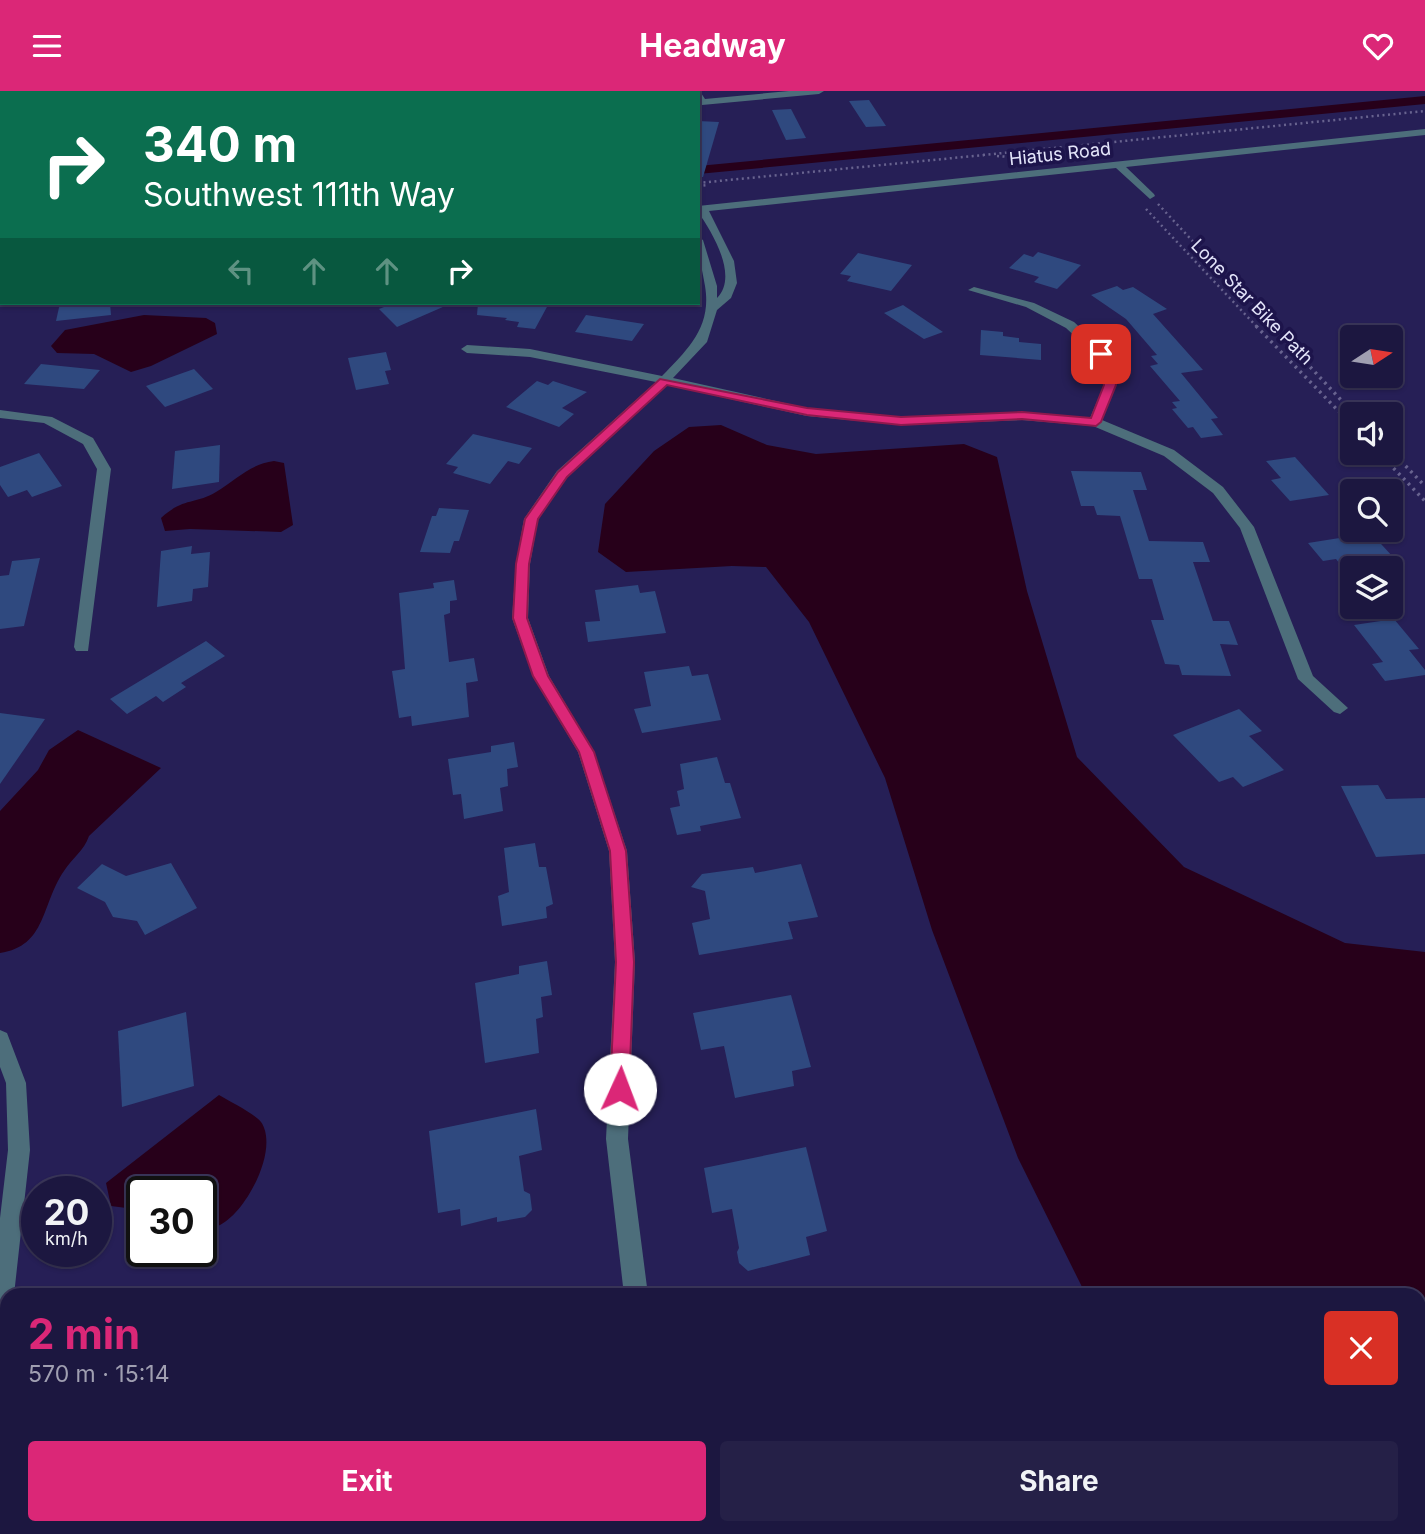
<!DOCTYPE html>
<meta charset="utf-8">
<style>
:root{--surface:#1c1740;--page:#252047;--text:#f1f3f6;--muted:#a09fb1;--line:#3a3659;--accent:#db2777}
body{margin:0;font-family:Inter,sans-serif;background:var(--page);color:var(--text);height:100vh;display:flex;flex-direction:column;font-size:26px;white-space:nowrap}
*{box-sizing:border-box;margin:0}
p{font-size:23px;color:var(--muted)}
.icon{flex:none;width:38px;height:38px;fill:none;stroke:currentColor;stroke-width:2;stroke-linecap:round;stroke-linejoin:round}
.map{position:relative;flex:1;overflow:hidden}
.details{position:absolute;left:0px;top:1197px;width:1426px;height:247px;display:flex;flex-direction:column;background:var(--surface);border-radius:21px 21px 0 0;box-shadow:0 2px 5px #0004,0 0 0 2px var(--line)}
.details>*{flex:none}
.top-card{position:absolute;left:0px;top:0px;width:700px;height:214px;box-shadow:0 2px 5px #0004,0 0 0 2px var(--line);background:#0b6e4f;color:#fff;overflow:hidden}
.needle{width:46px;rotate:78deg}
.tools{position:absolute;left:1340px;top:234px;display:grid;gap:14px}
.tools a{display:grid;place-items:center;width:63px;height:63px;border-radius:7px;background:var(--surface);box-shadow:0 2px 5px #0004,0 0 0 2px var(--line);font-size:35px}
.speed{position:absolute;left:21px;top:1085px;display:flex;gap:14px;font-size:35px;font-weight:700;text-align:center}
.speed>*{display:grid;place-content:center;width:91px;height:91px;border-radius:50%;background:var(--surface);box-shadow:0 2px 5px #0004,0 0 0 2px var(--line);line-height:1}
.speed small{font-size:18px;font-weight:400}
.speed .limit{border:4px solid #111;border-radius:10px;background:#fff;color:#111}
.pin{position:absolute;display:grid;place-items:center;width:60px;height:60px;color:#fff;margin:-30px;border-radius:14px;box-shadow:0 4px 10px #0006}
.me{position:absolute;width:77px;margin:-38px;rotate:2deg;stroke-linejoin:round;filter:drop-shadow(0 0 5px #0008)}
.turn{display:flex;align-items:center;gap:24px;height:147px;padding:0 28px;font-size:32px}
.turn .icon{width:91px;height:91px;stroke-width:2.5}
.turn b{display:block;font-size:49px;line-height:60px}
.lanes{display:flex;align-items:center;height:66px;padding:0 28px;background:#0003;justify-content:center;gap:35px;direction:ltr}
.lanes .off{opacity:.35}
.round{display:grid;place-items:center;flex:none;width:74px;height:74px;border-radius:7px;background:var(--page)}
.head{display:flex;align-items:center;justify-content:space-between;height:119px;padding:0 28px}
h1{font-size:42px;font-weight:700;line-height:52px;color:var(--accent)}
.primary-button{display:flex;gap:14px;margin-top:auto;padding:14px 28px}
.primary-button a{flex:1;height:80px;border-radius:7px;background:var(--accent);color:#fff;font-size:28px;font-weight:700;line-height:80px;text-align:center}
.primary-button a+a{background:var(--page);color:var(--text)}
header{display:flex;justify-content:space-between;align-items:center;height:91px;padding:0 28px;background:var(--accent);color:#fff;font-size:32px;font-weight:700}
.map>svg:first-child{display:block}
.green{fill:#522d1d}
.water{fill:#27001a}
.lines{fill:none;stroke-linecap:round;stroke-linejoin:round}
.canal{fill:#27001a;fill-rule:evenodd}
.building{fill:#2f497f}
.path-far1{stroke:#68638f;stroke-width:2.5;stroke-dasharray:2 3.5;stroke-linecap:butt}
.path{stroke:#68638f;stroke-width:3.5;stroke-dasharray:2.5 4.5;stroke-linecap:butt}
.minor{fill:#4d6e7b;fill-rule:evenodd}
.route{fill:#db2777;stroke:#8e194d;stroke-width:2}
.labels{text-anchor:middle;stroke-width:7;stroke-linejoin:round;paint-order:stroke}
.far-street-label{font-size:18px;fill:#e3e4f9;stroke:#1d144b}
</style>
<header><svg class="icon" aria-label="menu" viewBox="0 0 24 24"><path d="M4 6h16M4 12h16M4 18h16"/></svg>Headway<svg class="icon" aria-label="heart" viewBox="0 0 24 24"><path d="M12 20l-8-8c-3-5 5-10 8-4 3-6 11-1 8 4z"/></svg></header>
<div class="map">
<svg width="1425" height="1443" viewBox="0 0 1425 1443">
<rect width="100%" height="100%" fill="#261f56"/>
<path class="green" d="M0,0H532V2H2L0,177Z"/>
<g class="water">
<path d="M144,224L206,227L215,232L217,243L151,275L131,281L94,263L57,262L51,255L65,239Z"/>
<path d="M721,334L767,354L816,363L964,353L997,366L1027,500L1077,666L1184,776L1345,852L1425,861V1443H1205L1202,1437H1419V1204H1086L1018,1067L932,839L885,687L809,531L766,476L732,475L626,481L598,461L605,413L654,360L689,336Z"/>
<path d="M274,370L284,372L293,434L281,441L190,438L165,440L161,427C184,406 194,414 216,401C236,389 250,373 274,370Z"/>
<path d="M78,639L161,677L89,745C84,760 72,767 64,780C41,813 47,855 0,862V720L38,679L49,659Z"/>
<path d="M219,1004C229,1010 255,1023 261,1031C280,1058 245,1124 218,1135C213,1136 206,1136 201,1137V1101H142V1119L111,1115L106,1092Z"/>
</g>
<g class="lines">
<g class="canal">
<path d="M1425,5V13L698,83V75Z"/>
<rect x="0" y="176" width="2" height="8"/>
</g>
</g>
<g class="building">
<path d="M869,9L886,35L866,36L849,10Z"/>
<path d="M791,18L806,47L786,49L772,19Z"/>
<path d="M698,30L719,31L703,86H698Z"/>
<path d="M1038,161L1081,174L1057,198L1034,191L1039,186L1009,177L1024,163L1033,166Z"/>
<path d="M858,162L912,174L891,200L847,190L851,185L840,183Z"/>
<path d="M1117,195L1123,199L1133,196L1167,218L1153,223L1203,279L1181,282L1218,327L1211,328L1223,344L1201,347L1193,336L1188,337L1172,318L1177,317L1172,311L1180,310L1150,275L1158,273L1151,265L1157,264L1126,228L1091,204Z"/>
<path d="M60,212H110L111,224L56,230Z"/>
<path d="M394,212H452L397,236L379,218Z"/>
<path d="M478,212H525L548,214L535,238L517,236L519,231L505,229L507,227L477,224Z"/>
<path d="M903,214L943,241L924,248L884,222Z"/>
<path d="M586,224L644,233L632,250L575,241Z"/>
<path d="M981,239L1003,241V245L1019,247V251L1041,253V269L980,264Z"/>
<path d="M386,261L391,279L385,280L389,293L356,299L348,267Z"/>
<path d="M41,273L100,279L84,298L24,293Z"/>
<path d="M194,278L213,298L165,316L146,295Z"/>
<path d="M537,290L548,294L553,290L587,301L562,317L574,323L559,336L506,316Z"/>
<path d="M473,343L532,357L519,373L508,370L490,393L453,382L458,376L446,373Z"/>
<path d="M220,354L219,391L172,398L175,360Z"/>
<path d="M39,362L62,395L32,406L27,399L8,406L0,394V376Z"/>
<path d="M1295,366L1329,404L1290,410L1271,389L1281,387L1266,370Z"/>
<path d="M1071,380L1141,381L1147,399H1133L1149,450L1203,451L1210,471H1193L1213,530H1229L1238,554L1220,553L1231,585L1182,584L1179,574L1165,573L1151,529H1164L1152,488H1139L1120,425L1097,424L1094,415H1081Z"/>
<path d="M439,417L469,419L459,450H454L450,462L420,461L432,425H436Z"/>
<path d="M1371,442L1404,478H1344L1336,468L1323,470L1308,452Z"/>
<path d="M192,455L191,463L210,461L208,496L193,498L192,510L157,516L161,460Z"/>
<path d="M40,467L24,535L0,538V485L9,484L12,470Z"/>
<path d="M454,489L457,509L450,510V522L444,524L449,571L474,567L478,590L466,592L469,626L412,635L411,625L399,627L392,580L405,578L399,502L434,497L433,492Z"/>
<path d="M638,494L640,502L655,500L666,542L588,551L585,531L600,530L595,499Z"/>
<path d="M1394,528L1419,558L1409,559L1425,579V584L1385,590L1372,573L1383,571L1354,534Z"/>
<path d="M206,550L225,565L181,592L186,596L163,611L156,605L127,623L110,608Z"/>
<path d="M689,575L692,585L708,583L721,629L642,642L634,618L651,615L644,581Z"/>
<path d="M1239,618L1262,640L1249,645L1284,679L1243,696L1233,686L1219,691L1173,644Z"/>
<path d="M0,622L45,628L0,693Z"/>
<path d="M514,651L518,676L507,678L508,695L500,697L503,720L464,728L461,703L453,704L448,668L491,661V655Z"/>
<path d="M717,666L725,692H730L741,727L700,735L701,740L677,744L670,717L680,715L677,700L684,698L680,673Z"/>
<path d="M1378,694L1386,708L1425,707V763L1376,766L1341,695Z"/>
<path d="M535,752L539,776H546L553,813L546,816L547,827L502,835L498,805L509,801L504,757Z"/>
<path d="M171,772L197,817L145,844L137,830L113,826L105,811L77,797L102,773L126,785Z"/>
<path d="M801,773L818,826L788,831L793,848L699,864L692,832L710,828L705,800L691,796L702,783L753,776L755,782Z"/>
<path d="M547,870L552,904L541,906L543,926L536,928L539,962L485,972L475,892L519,883V875Z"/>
<path d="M791,904L811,976L792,980L794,995L735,1007L724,955L701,959L693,922Z"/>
<path d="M186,921L194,995L122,1016L118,940Z"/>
<path d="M536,1018L542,1059L519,1065L524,1100L530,1103L532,1119L525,1126L497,1131V1126L461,1135L460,1118L438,1122L429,1040Z"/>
<path d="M806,1056L827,1140L806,1146L810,1164L748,1180L739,1172L737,1161L739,1157L732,1118L712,1122L704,1077Z"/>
</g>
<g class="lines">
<g class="path-far1">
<path d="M983,64L1425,20"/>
<path d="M997,65L1010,66"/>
<path d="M698,92L984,64"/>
<path d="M698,95L707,94"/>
<path d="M1158,113L1274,237"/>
<path d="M1146,118L1258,237"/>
</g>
<g class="path">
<path d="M1256,235L1353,335"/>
<path d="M1272,235L1355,324"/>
<path d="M1391,360L1425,395"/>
<path d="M1379,362L1425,410"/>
</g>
<g class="minor">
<path d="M789,0H824L819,3L702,14L698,12V2H696H701L705,8Z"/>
<path d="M1425,38V44L1126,76L1154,103L1155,105L1150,108L1116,77L709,120L734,170L737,192L731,207L717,219L707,251L673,287L807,317L901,326L1022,321L1090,327L1104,294L1095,264L1066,237L1026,216L968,199L974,196L1034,212L1074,231L1105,260L1116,294L1102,329L1174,359L1223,396L1254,436L1313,585L1348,617L1340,623L1334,621L1298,588L1240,437L1213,402L1164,365L1093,335L1022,329L901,334L807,325L667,294L567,386L538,428L530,473L528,527L549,585L594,661L627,760L635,871L628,1048L648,1204H624L606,1048L615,871L609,760L578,661L533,585L512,527L516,473L524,428L557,380L656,291L530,266L467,262L461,258L467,254L530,258L662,285C688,258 712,236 705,195C702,177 698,164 698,146L703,149L717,195V207C739,185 712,141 698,121V115Z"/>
<rect x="0" y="88" width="2" height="6"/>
<rect x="0" y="187" width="2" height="6"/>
<path d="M0,319L52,326L93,347L111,378L88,560H76L74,556L97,378L83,353L44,332L0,327Z"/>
<path d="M0,939L7,942L26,992L30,1059L14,1204H7V1232L0,1235V1127L8,1059L6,992L0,976Z"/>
<path d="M699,1437H725L728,1443H702Z"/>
</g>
</g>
<path class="route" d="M1101,260L1107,263L1116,294L1101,331L1096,335L1022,328L901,334L807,324L667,294L567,386L538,428L529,473L527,527L548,585L594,661L626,760L634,871L629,998L626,1004L620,1006L613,1004L610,998L616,871L610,760L579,661L533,585L513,527L516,473L525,428L558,381L660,288L807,317L901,326L1022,321L1091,327L1104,294L1096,263Z"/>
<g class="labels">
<g class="far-street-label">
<text transform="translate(1060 63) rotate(-6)" y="6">Hiatus Road</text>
<text transform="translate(1252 211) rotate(46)" y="6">Lone Star Bike Path</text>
</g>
</g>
</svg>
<div class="tools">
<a><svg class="needle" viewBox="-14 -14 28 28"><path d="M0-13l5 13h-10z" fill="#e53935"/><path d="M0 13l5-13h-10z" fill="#a09fb1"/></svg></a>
<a><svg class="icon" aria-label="sound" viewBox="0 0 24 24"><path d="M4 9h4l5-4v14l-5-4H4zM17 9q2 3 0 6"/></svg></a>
<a><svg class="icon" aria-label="search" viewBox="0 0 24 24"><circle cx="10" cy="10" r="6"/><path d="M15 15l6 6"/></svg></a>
<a><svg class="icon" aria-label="layers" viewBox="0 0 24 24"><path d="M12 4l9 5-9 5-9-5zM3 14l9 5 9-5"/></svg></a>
</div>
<div class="speed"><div>20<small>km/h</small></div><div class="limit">30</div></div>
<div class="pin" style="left:1101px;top:263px;background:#d93025"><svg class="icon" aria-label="arrive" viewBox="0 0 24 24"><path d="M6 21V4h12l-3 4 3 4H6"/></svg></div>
<svg class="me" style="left:620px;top:998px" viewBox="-20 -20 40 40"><circle r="19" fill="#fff"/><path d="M0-13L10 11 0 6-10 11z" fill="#db2777"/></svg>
<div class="top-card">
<div class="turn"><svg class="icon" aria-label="right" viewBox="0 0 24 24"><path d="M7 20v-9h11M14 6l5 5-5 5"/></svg><div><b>340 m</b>Southwest 111th Way</div></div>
<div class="lanes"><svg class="icon off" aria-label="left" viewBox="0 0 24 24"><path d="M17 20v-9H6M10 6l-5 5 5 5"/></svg><svg class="icon off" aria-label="ahead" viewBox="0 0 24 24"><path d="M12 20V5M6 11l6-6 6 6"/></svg><svg class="icon off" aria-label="ahead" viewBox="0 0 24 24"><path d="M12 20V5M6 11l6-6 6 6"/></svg><svg class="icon" aria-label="right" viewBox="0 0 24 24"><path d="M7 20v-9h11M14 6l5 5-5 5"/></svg></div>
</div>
<section class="details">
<div class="head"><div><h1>2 min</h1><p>570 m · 15:14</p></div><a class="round" style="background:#d93025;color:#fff"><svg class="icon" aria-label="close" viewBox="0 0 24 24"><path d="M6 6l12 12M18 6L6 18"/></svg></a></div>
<div class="primary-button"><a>Exit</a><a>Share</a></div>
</section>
</div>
